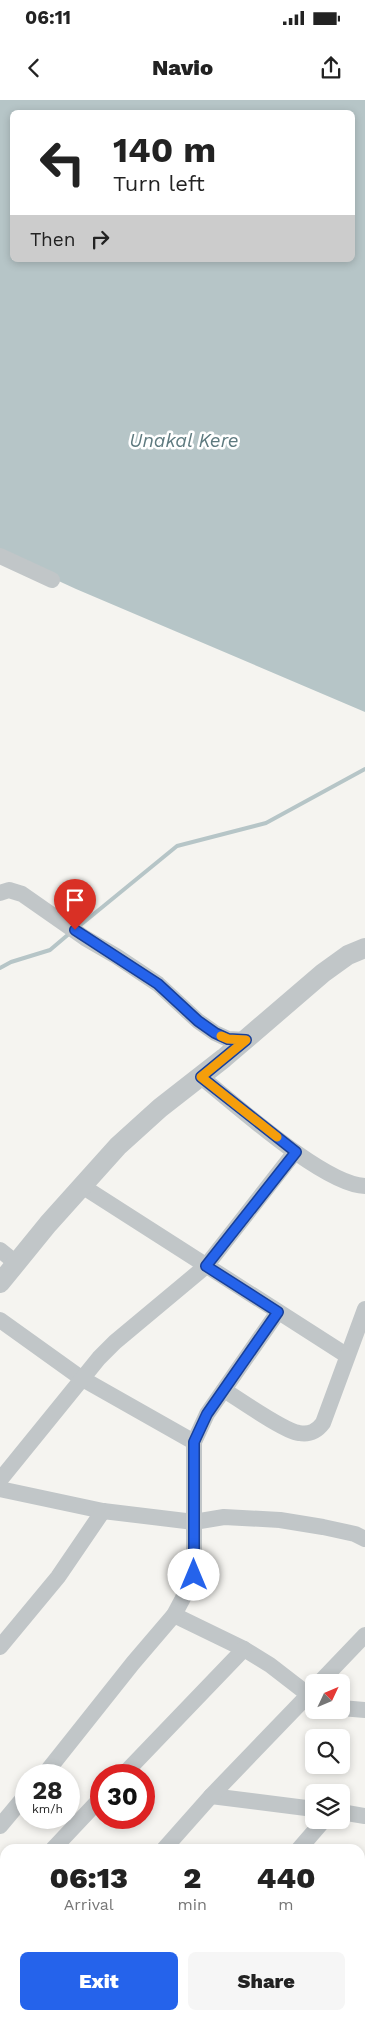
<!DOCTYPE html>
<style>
:root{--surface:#fff;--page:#f6f6f6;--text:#222;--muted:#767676;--accent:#2563eb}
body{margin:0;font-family:"Work Sans",sans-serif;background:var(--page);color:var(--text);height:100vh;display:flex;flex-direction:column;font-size:19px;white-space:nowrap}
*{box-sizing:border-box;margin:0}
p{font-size:16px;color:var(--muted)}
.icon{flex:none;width:28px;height:28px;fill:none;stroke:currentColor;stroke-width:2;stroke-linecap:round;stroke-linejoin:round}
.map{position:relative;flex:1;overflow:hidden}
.side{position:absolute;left:0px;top:1744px;width:365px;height:176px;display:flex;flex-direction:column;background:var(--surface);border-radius:15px 15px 0 0;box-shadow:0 2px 8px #0003}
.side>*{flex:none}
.banner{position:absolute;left:10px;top:10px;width:345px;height:152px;border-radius:8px;box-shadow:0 2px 8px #0003;background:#fff;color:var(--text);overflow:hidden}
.needle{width:32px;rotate:46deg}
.buttons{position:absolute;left:305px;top:1574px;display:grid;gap:10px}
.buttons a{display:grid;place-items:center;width:45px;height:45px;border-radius:8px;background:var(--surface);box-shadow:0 2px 8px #0003;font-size:25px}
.speed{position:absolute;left:15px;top:1664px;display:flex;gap:10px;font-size:25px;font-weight:700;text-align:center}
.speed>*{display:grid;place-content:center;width:65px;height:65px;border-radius:50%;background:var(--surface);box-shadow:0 2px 8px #0003;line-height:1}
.speed small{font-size:12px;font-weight:400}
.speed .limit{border:8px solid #d22;background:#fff;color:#111}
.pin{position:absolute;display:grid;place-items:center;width:42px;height:42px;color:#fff;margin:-51px -21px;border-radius:50% 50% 50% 0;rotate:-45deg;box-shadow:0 0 5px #0007}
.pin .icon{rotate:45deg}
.me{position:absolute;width:55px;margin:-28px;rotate:0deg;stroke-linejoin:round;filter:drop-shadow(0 0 4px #0008)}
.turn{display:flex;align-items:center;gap:18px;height:105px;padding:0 20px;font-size:22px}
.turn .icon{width:65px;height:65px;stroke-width:2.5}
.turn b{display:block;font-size:35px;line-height:42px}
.then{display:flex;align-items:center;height:48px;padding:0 20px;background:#0003;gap:10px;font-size:19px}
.eta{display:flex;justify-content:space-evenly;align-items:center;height:85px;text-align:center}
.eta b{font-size:30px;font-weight:800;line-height:35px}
.cta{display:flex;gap:10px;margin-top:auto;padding:10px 20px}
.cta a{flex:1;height:58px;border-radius:8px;background:var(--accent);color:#fff;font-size:20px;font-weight:800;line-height:58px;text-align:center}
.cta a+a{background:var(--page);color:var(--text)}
.status{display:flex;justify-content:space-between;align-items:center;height:35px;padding:0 25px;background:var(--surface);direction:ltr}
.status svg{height:14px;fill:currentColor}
header{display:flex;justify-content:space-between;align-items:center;height:65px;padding:0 20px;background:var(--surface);font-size:22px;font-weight:800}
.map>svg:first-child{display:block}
.water{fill:#b6c5c7;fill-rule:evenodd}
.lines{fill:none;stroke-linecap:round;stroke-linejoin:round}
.stream{stroke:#b6c5c7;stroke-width:4}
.minor{stroke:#c1c6c8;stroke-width:16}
.tertiary{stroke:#c1c6c8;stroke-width:20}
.route-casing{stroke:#184099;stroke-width:12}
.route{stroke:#2563eb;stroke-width:9}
.slow{stroke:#f59e0b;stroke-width:9}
.labels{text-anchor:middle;stroke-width:5;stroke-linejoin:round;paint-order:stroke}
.water-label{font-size:19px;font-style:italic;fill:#5e7a7f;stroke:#fff}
</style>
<div class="status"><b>06:11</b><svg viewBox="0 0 49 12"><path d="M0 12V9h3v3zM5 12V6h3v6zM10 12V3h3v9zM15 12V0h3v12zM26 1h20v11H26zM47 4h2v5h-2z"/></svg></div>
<header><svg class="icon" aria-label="back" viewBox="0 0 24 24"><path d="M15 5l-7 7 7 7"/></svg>Navio<svg class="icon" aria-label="share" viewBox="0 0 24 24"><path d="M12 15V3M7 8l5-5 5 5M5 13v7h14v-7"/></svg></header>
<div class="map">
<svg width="365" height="1919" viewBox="0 0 365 1919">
<rect width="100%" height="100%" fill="#f5f4f0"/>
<path class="water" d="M0,0H365V612L76,489L0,454ZM12,12H352V160H12Z"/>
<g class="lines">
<g class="stream">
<path d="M78,827L177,746L266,723L365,669"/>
<path d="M0,868L11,862L50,850L70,833"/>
</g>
<g class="minor">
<path d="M0,456L52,480"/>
<path d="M0,793L9,790L22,794L85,838L116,856L158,884L198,921L215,933L228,939L246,940"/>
<path d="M201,977C235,1004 324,1085 365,1086"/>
<path d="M82,1086L346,1255"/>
<path d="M0,1150L16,1163"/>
<path d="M0,1220L81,1278L194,1342"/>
<path d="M224,1290C240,1300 284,1331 299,1333C310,1335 317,1331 323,1323L365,1209"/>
<path d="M0,1380L99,1258L115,1242L206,1166L295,1052"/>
<path d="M0,1389L103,1411L194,1422L224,1417L280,1420L323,1427L355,1434L365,1439"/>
<path d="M174,1515L244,1549L270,1565L314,1599"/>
<path d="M0,1547L58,1477L103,1411"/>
<path d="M320,1582L365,1535"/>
<path d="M341,1608L365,1610"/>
<path d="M44,1675L133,1563L174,1515L182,1500L194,1475V1342L207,1314L278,1212"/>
<path d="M123,1675L244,1549"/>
<path d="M211,1696L314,1709"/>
<path d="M341,1712L365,1716"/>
<path d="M0,1726L26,1695"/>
<path d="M53,1749L101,1698"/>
<path d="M164,1749L211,1696L314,1589"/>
<path d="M299,1749L324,1720"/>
<path d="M0,1806L5,1801"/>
<path d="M0,1829L5,1834"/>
<path d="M12,1919L16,1915"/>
</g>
<path class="tertiary" d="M0,1183L48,1124L118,1046L160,1008L224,958L323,873L348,855L365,848"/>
</g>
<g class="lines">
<defs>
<path id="route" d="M75,830L158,884L198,921L215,933L228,939L246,940L201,977L296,1052L206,1166L278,1212L207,1314L194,1342V1475"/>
</defs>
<use href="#route" class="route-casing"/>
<use href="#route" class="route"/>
<path class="slow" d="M221,936L228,939L246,940L201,977L277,1037"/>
</g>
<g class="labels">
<g class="water-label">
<text x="184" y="347">Unakal Kere</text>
</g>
</g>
</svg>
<div class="buttons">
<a><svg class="needle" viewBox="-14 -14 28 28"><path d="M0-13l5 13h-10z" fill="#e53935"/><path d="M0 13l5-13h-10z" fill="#767676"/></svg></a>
<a><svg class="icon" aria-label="search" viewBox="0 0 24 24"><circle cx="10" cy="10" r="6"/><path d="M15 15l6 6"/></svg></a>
<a><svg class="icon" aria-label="layers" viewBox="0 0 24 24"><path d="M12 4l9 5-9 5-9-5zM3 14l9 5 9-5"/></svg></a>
</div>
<div class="speed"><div>28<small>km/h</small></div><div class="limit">30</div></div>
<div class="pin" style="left:75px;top:830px;background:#d93025"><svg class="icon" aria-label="arrive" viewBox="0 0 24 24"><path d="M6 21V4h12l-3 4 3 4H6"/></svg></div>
<svg class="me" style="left:194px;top:1475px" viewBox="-20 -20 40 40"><circle r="19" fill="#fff"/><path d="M0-13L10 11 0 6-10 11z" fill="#2563eb"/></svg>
<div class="banner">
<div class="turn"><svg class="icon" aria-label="left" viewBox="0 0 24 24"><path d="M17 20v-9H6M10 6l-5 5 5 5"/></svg><div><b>140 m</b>Turn left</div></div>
<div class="then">Then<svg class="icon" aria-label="right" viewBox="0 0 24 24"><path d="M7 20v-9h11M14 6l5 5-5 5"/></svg></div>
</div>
<section class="side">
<div class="eta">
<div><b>06:13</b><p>Arrival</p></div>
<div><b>2</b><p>min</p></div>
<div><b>440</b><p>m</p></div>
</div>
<div class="cta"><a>Exit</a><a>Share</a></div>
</section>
</div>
